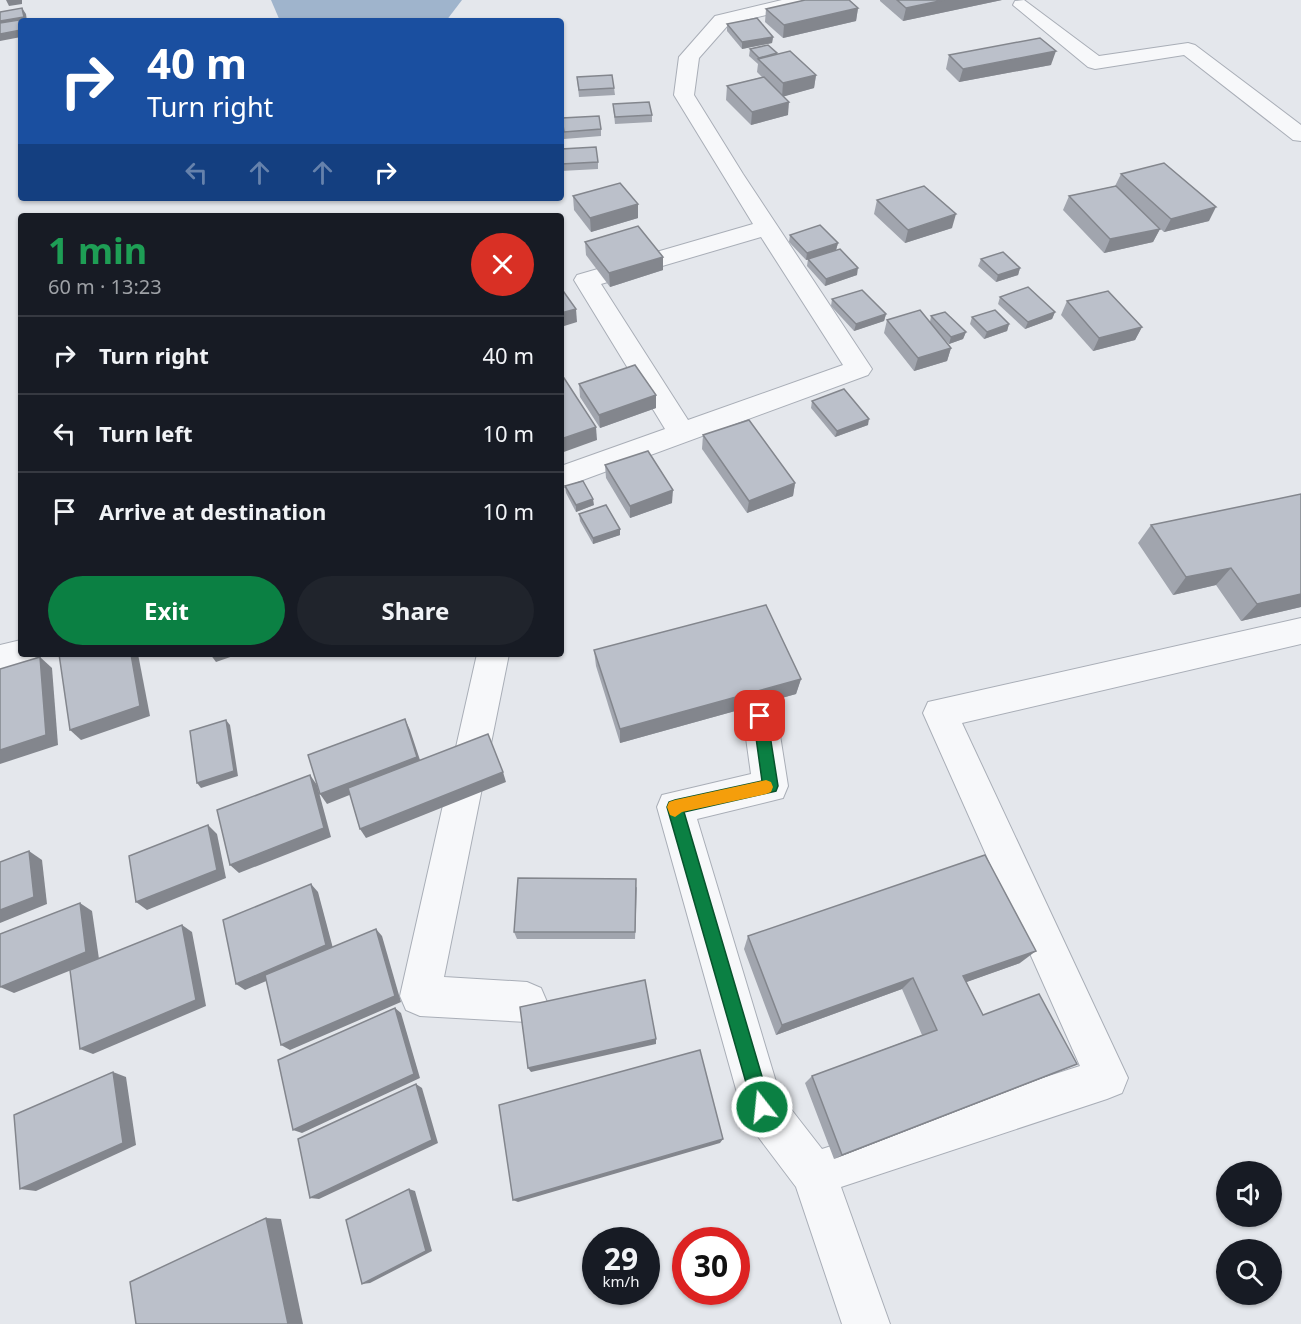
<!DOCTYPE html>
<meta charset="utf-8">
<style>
:root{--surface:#171b24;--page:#20242c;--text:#f1f3f6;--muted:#9ea1a6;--line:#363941;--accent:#0b8043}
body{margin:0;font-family:"Noto Sans",sans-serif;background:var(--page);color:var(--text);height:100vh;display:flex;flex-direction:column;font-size:22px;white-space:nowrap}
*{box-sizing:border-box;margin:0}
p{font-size:20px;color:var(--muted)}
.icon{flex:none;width:33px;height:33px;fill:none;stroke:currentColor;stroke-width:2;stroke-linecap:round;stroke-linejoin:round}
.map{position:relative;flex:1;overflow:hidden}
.drawer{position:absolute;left:18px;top:213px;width:546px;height:444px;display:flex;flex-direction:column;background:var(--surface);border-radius:6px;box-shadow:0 2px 4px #0004}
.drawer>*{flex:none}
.guide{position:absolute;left:18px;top:18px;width:546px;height:183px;border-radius:6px;box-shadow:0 2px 4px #0004;background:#1a4fa0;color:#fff;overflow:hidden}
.controls{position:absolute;left:1216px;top:1161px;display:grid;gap:12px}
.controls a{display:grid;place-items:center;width:66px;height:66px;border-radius:50%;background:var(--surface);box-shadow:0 2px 4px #0004;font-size:30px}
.speed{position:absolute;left:582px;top:1227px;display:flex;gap:12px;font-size:30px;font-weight:700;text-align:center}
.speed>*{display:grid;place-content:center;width:78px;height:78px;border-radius:50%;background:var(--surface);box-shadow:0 2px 4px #0004;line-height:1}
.speed small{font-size:15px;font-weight:400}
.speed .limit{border:9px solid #d22;background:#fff;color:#111}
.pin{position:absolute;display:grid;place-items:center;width:51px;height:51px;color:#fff;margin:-26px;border-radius:12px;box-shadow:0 3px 9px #0006}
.me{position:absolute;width:66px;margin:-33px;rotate:344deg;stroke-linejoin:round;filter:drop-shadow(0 0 4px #0008)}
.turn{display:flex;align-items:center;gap:21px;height:126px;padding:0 30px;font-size:27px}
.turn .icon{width:78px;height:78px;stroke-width:2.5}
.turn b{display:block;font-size:42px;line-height:51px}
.lanes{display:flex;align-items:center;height:57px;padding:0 30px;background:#0003;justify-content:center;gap:30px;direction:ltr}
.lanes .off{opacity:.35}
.round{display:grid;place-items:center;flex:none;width:63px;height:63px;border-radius:32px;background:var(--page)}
.summary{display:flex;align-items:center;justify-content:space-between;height:102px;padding:0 30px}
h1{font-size:36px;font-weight:700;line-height:45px;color:#1e9e55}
.button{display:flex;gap:12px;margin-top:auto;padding:12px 30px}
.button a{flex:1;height:69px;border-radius:36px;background:var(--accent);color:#fff;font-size:24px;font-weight:700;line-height:69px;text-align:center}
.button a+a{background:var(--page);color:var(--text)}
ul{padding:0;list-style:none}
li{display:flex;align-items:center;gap:18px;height:78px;padding:0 30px;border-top:2px solid var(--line)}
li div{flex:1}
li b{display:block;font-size:22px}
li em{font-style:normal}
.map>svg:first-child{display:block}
.water{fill:#9fb4cc}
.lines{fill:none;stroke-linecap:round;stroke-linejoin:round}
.minor-casing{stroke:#a9aeb7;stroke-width:2}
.minor{fill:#f7f8fa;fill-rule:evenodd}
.wall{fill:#a1a5ae}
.shaded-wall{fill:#83868d}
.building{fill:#bbc0ca;stroke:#83868d;stroke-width:1.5}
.route{fill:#0b8043;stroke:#07532c;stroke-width:1.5}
.slow{fill:#f59e0b}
</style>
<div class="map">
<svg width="1301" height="1324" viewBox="0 0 1301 1324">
<rect width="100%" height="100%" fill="#e4e7ec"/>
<path class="water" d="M271,0H462L446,21H280Z"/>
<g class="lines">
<defs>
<g id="minor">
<path d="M782,0H814L812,4L729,24L699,58L694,95L743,174L872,369L868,375L561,488V466L665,429L574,280L577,275L753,224L674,95L679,57L715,16ZM761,237L843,365L688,420L601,284Z"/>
<path d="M1024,0L1099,56L1188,43L1195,45L1301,125V141L1293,140L1184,55L1095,69L1088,67L1013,5L1015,1Z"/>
<path d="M1301,618V644L962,723L1128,1078L1122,1093L1107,1099L841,1187L890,1324H842L796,1187L747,1122L741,1107L657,807L662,795L751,774L743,716L748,705L760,701L772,705L777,716L788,786L783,798L697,819L780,1095L822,1149L1080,1066L923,713L928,702Z"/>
<path d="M21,640V654H37L33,664L0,673V645Z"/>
<path d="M477,654H509L444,977L527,982L541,988L547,1002L541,1016L527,1022L420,1016L406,1010L400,996Z"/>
</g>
</defs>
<use href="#minor" class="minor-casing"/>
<use href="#minor" class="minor"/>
</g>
<g class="wall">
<path d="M880,0H1002L903,21L880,1Z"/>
<path d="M858,8L856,21L783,38L765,22L766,9Z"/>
<path d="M727,24L773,37L772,43L742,49L727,31Z"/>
<path d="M750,49L777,53V54L816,75L814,88L784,96L788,115L751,125L726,100L727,86L762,77L757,72L758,64L749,56Z"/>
<path d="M949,55L1051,65L959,82L946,69Z"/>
<path d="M577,77L614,88L615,95L579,97Z"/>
<path d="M613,104L652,115V122L615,124Z"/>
<path d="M562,118L601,129V136L564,139Z"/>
<path d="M561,149L598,162V169L561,171Z"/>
<path d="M1121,174L1209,221L1164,232L1151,220L1160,229L1153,242L1104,253L1063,210L1069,196L1115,186Z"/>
<path d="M573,196L638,218L591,232L574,210Z"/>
<path d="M877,200L952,228L905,243L874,214Z"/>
<path d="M790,235L838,243L836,250L806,260L789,242Z"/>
<path d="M585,242L663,270L610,287L586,255Z"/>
<path d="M808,259L857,275L825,286L807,266Z"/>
<path d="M981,259L1020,268L1018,275L996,282L978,266Z"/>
<path d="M1000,297L1055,312L1052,319L1025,329L998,304Z"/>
<path d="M832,299L886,314L884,321L854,331L831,306Z"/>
<path d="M1067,301L1142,327L1135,340L1093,351L1061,315Z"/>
<path d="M931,316L966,332L963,339L949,344L942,337L951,348L947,361L914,371L884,333L887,320L930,322Z"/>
<path d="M972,317L1009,324L1007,331L984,339L970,324Z"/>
<path d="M579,384L656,395V408L600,428L580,397Z"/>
<path d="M812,401L868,425L835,437L811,408Z"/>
<path d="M703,435L795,483L793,496L747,513L702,449Z"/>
<path d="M605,465L672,503L630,518L606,478Z"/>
<path d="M565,486L594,505L576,512L566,493Z"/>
<path d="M1301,494V607L1241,621L1216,585L1173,595L1138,543L1151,525Z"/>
<path d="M579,514L620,535L593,544L580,521Z"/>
<path d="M594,650L801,679L796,694L620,743L596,666Z"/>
<path d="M637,887L635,939H517L514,932Z"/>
<path d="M748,936L1020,963L966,982L983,1015L1058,1072L834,1159L805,1083L812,1076L922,1035L902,989L776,1035L744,949Z"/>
</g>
<g class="shaded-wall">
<path d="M6,0H22V4L9,6Z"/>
<path d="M944,0H1002L903,21L906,8Z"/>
<path d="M22,8L26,14L27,21H21V30L0,29V21Z"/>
<path d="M858,8L856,21L783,38L784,25Z"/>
<path d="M21,30V37L0,41V34Z"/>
<path d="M773,37L772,43L742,49V42Z"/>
<path d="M1056,51L1051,65L959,82L963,69Z"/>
<path d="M816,75L814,88L782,97L783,83Z"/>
<path d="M789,102L788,115L751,125L752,112Z"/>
<path d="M638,204V218L591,232L590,218Z"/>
<path d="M1216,207L1209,221L1164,232L1171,219Z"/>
<path d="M956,214L952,228L905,243L908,230Z"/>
<path d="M1160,229L1153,242L1104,253L1110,239Z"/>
<path d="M838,243L836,250L806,260L807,253Z"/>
<path d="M663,257V270L610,287L609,273Z"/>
<path d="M858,268L857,275L825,286L826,279Z"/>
<path d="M1020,268L1018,275L996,282L998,275Z"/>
<path d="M576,309L577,322L561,327V313Z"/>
<path d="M1055,312L1052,319L1025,329L1028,322Z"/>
<path d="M886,314L884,321L854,331L856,324Z"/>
<path d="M1009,324L1007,331L984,339L987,332Z"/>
<path d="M1142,327L1135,340L1093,351L1099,338Z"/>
<path d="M966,332L963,339L949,344L951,337Z"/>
<path d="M951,348L947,361L914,371L918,358Z"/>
<path d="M656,395V408L600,428L599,415Z"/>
<path d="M869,419L868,425L835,437L837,431Z"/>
<path d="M596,427L597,440L561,453V439Z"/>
<path d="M795,483L793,496L747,513L749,501Z"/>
<path d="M673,490L672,503L630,518V506Z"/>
<path d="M593,499L594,505L576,512V505Z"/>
<path d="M620,529V535L593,544V538Z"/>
<path d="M562,533L564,546L561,547V534Z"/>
<path d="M1231,568L1216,585L1173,595L1186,577Z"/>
<path d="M1301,594V607L1241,621L1257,604Z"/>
<path d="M131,654H138L150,716L81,740L70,730Z"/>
<path d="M210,654H239L216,662Z"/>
<path d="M40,657L52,668L58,745L0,764V750Z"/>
<path d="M801,679L796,694L620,743V729Z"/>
<path d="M405,719L410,730L422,766L327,804L320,794Z"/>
<path d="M226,720L230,725L238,776L201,788L197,783Z"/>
<path d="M503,772L506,782L366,838L360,829Z"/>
<path d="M310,775L317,785L331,837L239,873L230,865Z"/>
<path d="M208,825L217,834L226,878L147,910L136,902Z"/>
<path d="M29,851L42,860L47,904L0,923V910Z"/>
<path d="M311,884L318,892L334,952L245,990L236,984Z"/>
<path d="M80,903L92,911L99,959L14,993L0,987Z"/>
<path d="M182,925L192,932L206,1006L93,1054L80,1049Z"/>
<path d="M376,929L382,936L401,1002L290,1050L281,1045Z"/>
<path d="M1036,951L1020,963L950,988L963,976Z"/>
<path d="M913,978L902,989L776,1035L782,1025Z"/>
<path d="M395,1008L401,1013L420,1078L302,1133L293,1130Z"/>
<path d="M656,1039V1044L531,1072L528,1068Z"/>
<path d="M1077,1064L1058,1072L834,1159L842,1155Z"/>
<path d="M113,1072L126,1077L136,1145L36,1191L20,1189Z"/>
<path d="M416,1084L422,1088L438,1143L319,1199L310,1198Z"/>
<path d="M723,1139L720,1143L518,1202L513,1200Z"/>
<path d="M409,1189L415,1191L432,1251L370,1283L362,1284Z"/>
<path d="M266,1218L281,1219L303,1324H288Z"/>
</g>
<g class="building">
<path d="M805,0H849L858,8L784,25L766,9Z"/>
<path d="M897,0H944L906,8Z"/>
<path d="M22,8L24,17L0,21V12Z"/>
<path d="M757,18L773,37L742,42L727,24Z"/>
<path d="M19,20L21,30L0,34V23Z"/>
<path d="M1040,38L1056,51L963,69L949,55Z"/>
<path d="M768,45L777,53L759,58L750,49Z"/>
<path d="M790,51L816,75L783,83L758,59Z"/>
<path d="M612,75L614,88L579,90L577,77Z"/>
<path d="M764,77L789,102L752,112L727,86Z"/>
<path d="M649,102L652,115L615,117L613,104Z"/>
<path d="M599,116L601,129L564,132L562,118Z"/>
<path d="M596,147L598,162L561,164V149Z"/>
<path d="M1164,163L1216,207L1171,219L1121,174Z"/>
<path d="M620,183L638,204L590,218L573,196Z"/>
<path d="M924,186L956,214L908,230L877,200Z"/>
<path d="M1116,186L1160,229L1110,239L1069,196Z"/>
<path d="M820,225L838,243L807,253L790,235Z"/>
<path d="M638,226L663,257L609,273L585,242Z"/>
<path d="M840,249L858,268L826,279L808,259Z"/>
<path d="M1003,252L1020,268L998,275L981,259Z"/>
<path d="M1028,287L1055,312L1028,322L1000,297Z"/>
<path d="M561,288L576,309L561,313Z"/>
<path d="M862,290L886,314L856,324L832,299Z"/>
<path d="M1108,291L1142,327L1099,338L1067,301Z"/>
<path d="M920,310L951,348L918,358L887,320Z"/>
<path d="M995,310L1009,324L987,332L972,317Z"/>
<path d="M945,312L966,332L951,337L931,316Z"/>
<path d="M635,365L656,395L599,415L579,384Z"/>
<path d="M564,378L596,427L561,439V379Z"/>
<path d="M844,389L869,419L837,431L812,401Z"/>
<path d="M749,420L795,483L749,501L703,435Z"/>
<path d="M648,451L673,490L630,506L605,465Z"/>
<path d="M583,481L593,499L576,505L565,486Z"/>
<path d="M1301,494V594L1257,604L1231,568L1186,577L1151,525Z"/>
<path d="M606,505L620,529L593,538L579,514Z"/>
<path d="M766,605L801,679L620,729L594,650Z"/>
<path d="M59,654H131L140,706L70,730Z"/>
<path d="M40,657L46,735L0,750V669Z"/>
<path d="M405,719L417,757L320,794L308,755Z"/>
<path d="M226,720L234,771L197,783L190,731Z"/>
<path d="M488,734L503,772L360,829L348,788Z"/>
<path d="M310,775L324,828L230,865L217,810Z"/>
<path d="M208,825L217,870L136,902L129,856Z"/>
<path d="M29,851L34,897L0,910V862Z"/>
<path d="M985,855L1036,951L963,976L983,1015L1039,994L1077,1064L842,1155L812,1076L937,1030L913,978L782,1025L748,936Z"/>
<path d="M518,878L636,879L635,932H514Z"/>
<path d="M311,884L326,945L236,984L223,920Z"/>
<path d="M80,903L86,952L0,987V934Z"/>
<path d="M182,925L196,1000L80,1049L70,970Z"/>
<path d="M376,929L395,996L281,1045L265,975Z"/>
<path d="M645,980L656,1039L528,1068L520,1007Z"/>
<path d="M395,1008L414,1074L293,1130L278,1060Z"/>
<path d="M700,1050L723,1139L513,1200L499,1105Z"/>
<path d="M113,1072L123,1143L20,1189L14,1115Z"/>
<path d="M416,1084L432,1140L310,1198L298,1139Z"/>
<path d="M409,1189L426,1251L362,1284L346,1220Z"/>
<path d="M266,1218L288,1324H136L130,1282Z"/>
</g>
<path class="route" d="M760,710L765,712L767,716L778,786L776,791L684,812L771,1107L768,1114L762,1116L755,1114L753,1107L667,807L669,802L675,800L762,781L753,716L755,712Z"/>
<path class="slow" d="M766,780L771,782L773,787L771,792L766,794L682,812L675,817L670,815L667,807L669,802L675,800Z"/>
</svg>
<div class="controls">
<a><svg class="icon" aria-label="sound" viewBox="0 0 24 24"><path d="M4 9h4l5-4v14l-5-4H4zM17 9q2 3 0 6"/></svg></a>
<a><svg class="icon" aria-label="search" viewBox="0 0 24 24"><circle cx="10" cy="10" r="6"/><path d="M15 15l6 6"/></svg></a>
</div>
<div class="speed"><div>29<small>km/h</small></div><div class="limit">30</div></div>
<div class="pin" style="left:760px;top:716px;background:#d93025"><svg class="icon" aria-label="arrive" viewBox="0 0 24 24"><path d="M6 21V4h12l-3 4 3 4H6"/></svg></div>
<svg class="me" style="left:762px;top:1107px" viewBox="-20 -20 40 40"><circle r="17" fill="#0b8043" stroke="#fff" stroke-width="3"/><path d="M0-11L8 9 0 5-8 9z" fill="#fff"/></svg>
<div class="guide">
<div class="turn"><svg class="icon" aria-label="right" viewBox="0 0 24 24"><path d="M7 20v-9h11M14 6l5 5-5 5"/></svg><div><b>40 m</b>Turn right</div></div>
<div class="lanes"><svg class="icon off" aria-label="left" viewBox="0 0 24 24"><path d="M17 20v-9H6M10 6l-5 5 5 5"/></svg><svg class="icon off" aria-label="ahead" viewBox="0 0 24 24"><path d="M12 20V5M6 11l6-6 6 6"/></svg><svg class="icon off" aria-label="ahead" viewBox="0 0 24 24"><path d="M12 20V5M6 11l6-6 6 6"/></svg><svg class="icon" aria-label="right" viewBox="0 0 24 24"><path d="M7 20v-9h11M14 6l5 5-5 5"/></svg></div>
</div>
<section class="drawer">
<div class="summary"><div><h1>1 min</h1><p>60 m · 13:23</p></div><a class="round" style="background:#d93025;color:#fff"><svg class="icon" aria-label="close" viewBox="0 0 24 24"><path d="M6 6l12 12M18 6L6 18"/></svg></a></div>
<ul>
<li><svg class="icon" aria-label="right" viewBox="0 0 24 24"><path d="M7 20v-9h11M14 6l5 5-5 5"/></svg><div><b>Turn right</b></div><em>40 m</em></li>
<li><svg class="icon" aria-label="left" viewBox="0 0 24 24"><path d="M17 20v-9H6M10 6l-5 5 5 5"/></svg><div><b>Turn left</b></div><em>10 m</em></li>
<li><svg class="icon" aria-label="arrive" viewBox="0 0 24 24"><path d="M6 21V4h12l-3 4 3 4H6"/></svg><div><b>Arrive at destination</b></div><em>10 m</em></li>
</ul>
<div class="button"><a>Exit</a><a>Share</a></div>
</section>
</div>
